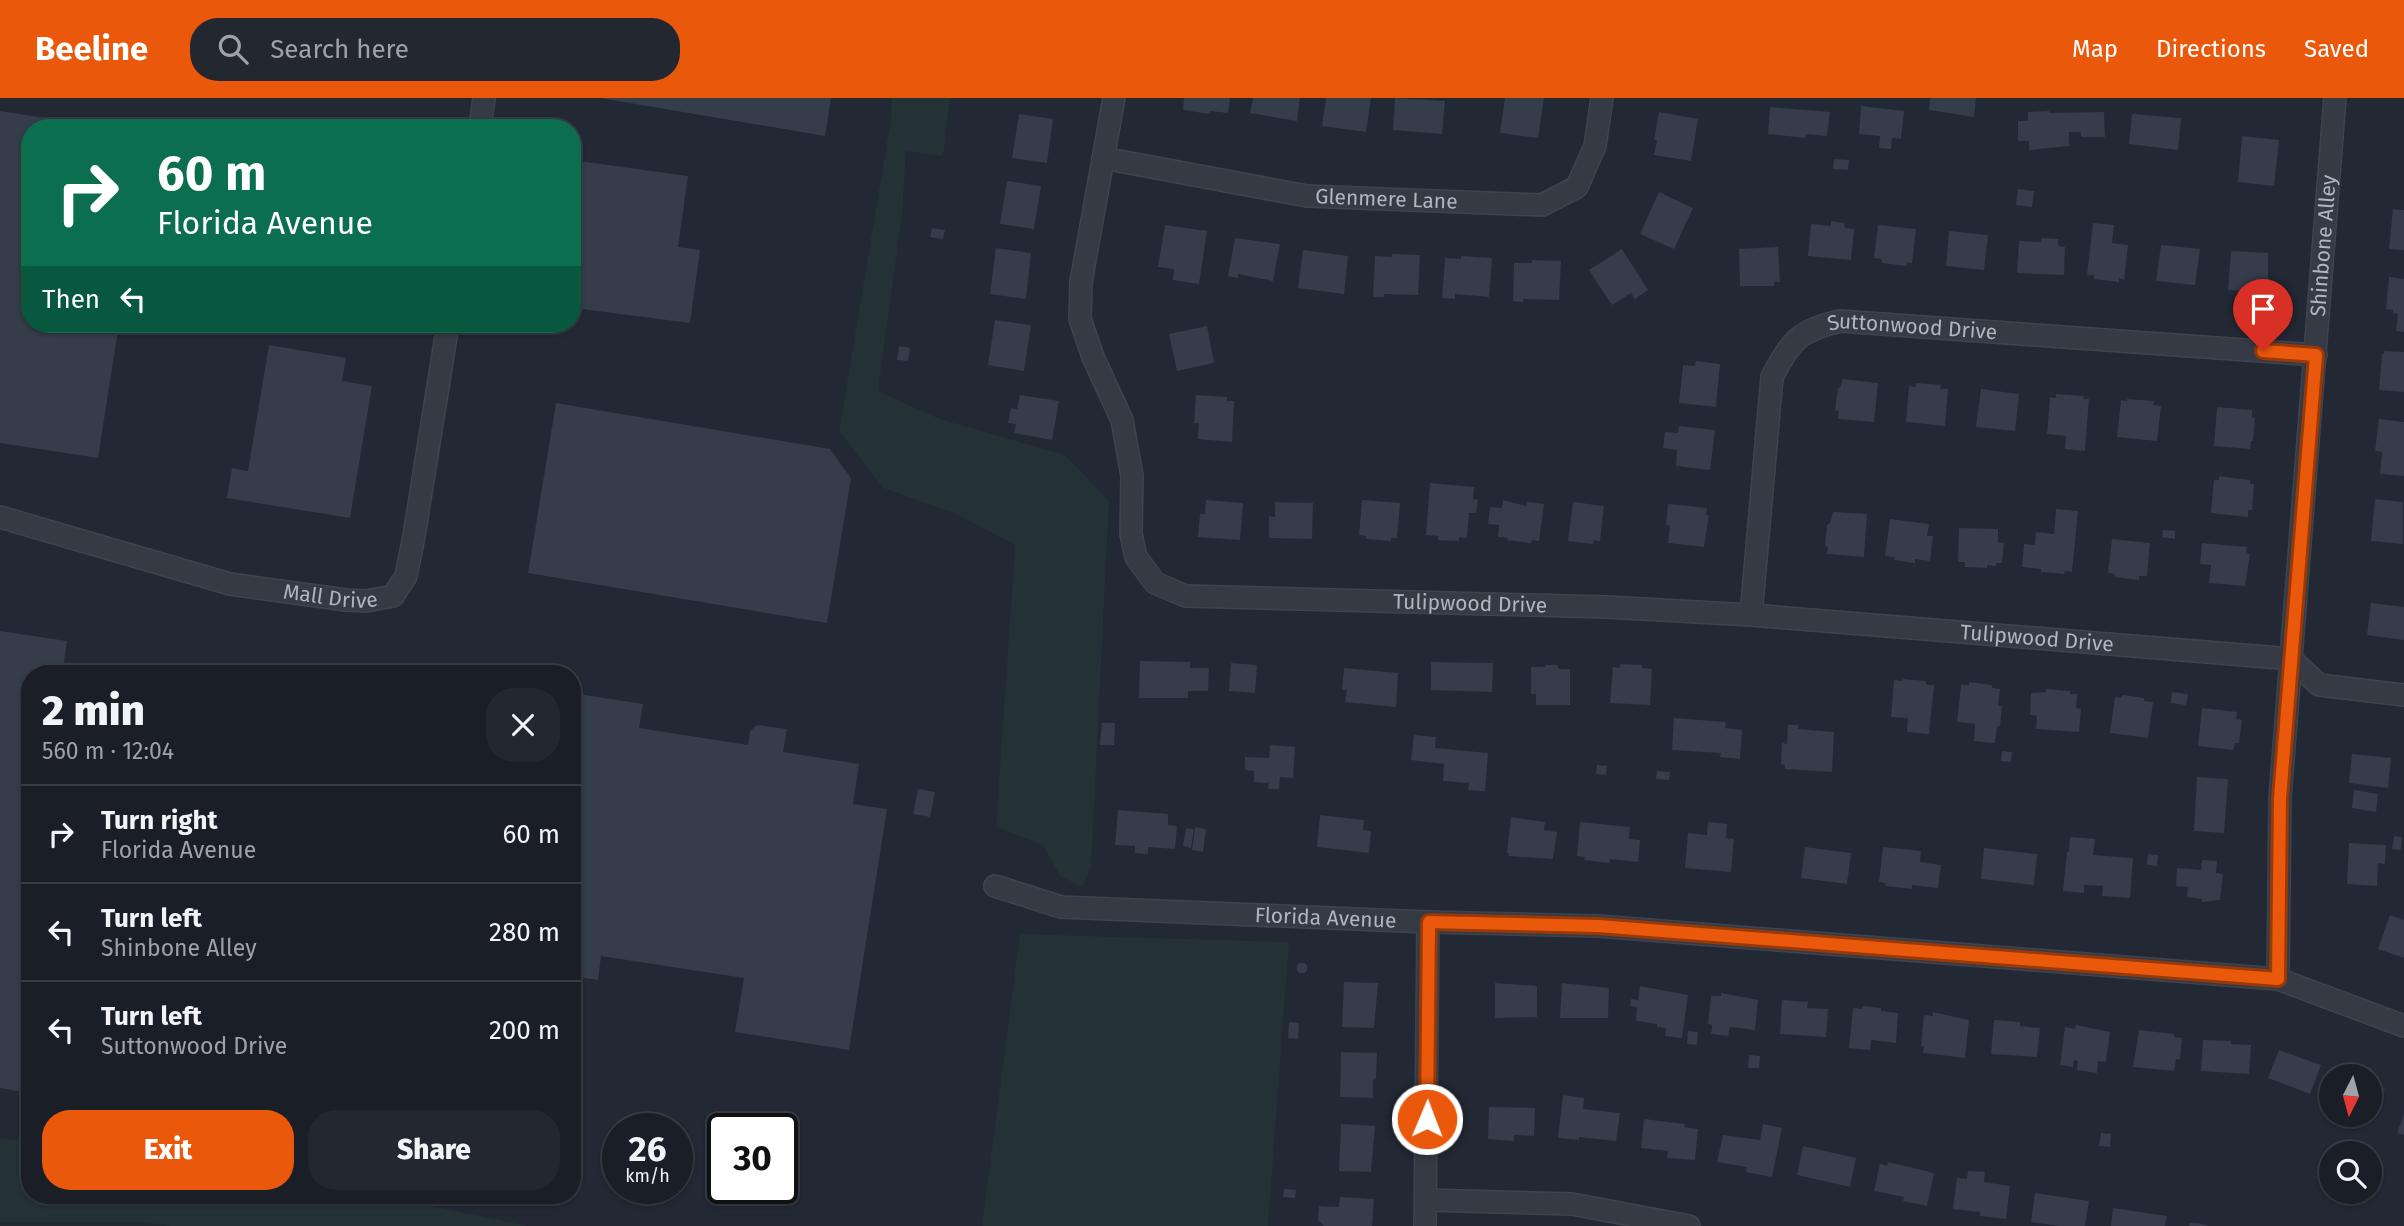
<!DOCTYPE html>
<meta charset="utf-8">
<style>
:root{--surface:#1a1e27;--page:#23272f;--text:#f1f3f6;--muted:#9fa2a7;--line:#383c44;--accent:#ea580c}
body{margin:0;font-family:"Fira Sans",sans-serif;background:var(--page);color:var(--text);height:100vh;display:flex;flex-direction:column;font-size:26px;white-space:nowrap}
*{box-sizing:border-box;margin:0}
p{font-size:23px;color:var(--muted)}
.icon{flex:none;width:38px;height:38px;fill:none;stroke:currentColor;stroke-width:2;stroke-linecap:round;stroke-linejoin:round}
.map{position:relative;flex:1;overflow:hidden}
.side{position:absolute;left:21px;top:567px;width:560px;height:539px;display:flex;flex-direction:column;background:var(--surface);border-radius:28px;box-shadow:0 2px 5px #0004,0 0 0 2px var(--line)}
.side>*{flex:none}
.banner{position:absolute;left:21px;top:21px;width:560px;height:214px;border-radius:28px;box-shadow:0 2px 5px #0004,0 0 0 2px var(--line);background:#0b6e4f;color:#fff;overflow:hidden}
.needle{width:46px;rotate:186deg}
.tools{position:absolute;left:2319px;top:966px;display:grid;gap:14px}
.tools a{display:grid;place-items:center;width:63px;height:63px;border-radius:50%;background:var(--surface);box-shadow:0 2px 5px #0004,0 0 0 2px var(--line);font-size:35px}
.speed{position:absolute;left:602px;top:1015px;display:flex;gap:14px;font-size:35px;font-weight:700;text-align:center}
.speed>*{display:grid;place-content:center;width:91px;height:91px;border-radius:50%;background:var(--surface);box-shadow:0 2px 5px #0004,0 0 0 2px var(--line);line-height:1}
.speed small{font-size:18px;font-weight:400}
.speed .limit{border:4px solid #111;border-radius:10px;background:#fff;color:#111}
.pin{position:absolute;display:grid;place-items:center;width:60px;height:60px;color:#fff;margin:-72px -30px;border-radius:50% 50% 50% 0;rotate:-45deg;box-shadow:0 0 7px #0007}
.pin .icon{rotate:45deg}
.me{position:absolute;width:77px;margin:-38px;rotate:1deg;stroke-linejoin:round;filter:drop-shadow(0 0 5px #0008)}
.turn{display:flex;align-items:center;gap:24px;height:147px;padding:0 21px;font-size:32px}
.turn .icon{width:91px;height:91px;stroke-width:2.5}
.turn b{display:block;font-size:49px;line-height:60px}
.then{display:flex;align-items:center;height:66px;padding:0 21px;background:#0003;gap:14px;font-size:26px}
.round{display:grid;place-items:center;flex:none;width:74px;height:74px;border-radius:28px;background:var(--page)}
.summary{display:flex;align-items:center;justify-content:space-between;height:119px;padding:0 21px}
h1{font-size:42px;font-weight:800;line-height:52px}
.button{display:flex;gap:14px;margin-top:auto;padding:14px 21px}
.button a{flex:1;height:80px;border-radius:28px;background:var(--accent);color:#fff;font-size:28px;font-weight:800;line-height:80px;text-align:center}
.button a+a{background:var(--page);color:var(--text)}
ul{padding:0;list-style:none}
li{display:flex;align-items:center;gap:21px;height:98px;padding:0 21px;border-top:2px solid var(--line)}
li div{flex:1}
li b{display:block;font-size:26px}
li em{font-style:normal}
header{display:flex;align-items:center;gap:42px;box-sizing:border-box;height:98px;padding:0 35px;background:var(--accent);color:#fff}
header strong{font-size:33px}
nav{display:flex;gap:38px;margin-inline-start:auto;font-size:24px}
.search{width:490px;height:63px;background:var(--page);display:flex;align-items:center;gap:18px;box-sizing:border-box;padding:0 24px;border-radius:28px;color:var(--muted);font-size:26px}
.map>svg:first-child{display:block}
.green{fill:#243135}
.building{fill:#353c4a}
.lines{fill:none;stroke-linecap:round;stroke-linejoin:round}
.street-casing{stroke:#3f434e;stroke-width:24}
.street{stroke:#353a44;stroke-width:21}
.route-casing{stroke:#983908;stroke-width:18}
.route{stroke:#ea580c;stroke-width:12}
.labels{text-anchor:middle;stroke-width:7;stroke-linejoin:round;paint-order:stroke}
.street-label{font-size:21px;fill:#afb5c1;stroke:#1b1f29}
</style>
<header>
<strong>Beeline</strong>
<div class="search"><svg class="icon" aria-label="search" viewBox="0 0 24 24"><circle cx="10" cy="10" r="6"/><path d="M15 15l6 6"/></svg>Search here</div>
<nav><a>Map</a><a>Directions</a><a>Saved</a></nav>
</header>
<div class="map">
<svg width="2404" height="1128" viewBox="0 0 2404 1128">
<rect width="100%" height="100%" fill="#222834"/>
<g class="green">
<path d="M892,0H950L943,58L906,53L902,117L878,293L940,321L1065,357L1109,403L1091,770L1082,789L1060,778L1043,747L996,729L1015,447L954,415L883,390L839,333L891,20Z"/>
<path d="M1020,836L1289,844L1268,1128H982Z"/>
<path d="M0,1040L30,1044V1097H378L528,1128H170L145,1124H0Z"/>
</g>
<g class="building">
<path d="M600,0H831L825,38Z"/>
<path d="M1184,0H1230L1228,15L1210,13V16L1183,12Z"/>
<path d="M1253,0H1300L1297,23L1250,15Z"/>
<path d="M1326,0H1371L1366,34L1322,28Z"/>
<path d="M1395,0L1445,3L1442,36L1393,32Z"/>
<path d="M1505,0H1544L1538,40L1500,35Z"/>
<path d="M1930,0H1976L1974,19L1929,12Z"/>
<path d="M1861,8L1904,13L1901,41L1892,40L1891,51L1879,50L1880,38L1859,36Z"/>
<path d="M1770,9L1830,14L1827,38L1806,36L1805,40L1768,36Z"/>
<path d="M0,13L97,28L30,30V226H119L98,360L0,345Z"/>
<path d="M2049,13V15L2104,14L2105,39H2081V34H2069V48L2029,52V43H2018V23H2028V14Z"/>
<path d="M1659,14L1698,21L1691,63L1654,57L1657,42H1654Z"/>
<path d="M1019,16L1053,21L1047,65L1012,60Z"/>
<path d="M2132,16L2181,20L2178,52L2129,46Z"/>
<path d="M2242,38L2279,42L2274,88L2238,84Z"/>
<path d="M1834,61L1849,62L1848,72L1833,71Z"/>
<path d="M572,62L688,78L678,149L700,152L690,225L574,210L572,207V154L575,135H572Z"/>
<path d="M1007,83L1041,88L1034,131L1000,126Z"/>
<path d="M2018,91L2034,93L2032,109L2016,107Z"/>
<path d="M1659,94L1693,110L1674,151L1640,136Z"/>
<path d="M2393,111L2404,112V152L2389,151Z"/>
<path d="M1831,123L1844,125L1845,130L1854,131L1851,162L1808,158L1811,126L1831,128Z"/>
<path d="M2093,125L2114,127L2112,145L2128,147L2124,182L2119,180V184L2094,181V177H2087Z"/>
<path d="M1165,127L1207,133L1199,186L1173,182L1174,171L1158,169Z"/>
<path d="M1878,127L1916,131L1912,165L1907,164V168L1882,165V161L1874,160Z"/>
<path d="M932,130L945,132L943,141L930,139Z"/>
<path d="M1949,133L1988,137L1984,172L1946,168Z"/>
<path d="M1235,140L1280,146L1273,183L1238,176V180L1228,178Z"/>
<path d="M2041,140L2058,141V148L2065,149L2064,177L2017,175L2019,143L2041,144Z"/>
<path d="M2161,147L2200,151L2195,187L2156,183Z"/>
<path d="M1778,149L1780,184H1774V188H1740L1739,151Z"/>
<path d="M996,150L1031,155L1026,201L990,196Z"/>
<path d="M1622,151L1648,192L1635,201L1631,195L1612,207L1589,172Z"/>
<path d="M1303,152L1348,158L1344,196L1298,190Z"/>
<path d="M2231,153L2268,155V187H2265V195L2228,192Z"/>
<path d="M1392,156L1420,157L1418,197L1384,196V199H1373L1375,158L1392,159Z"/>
<path d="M1461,158L1492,160L1489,199L1455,196V201L1442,200L1445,160L1461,161Z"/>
<path d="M1532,162L1561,163L1559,202L1523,201V204L1513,203L1514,165H1532Z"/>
<path d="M2389,179L2404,181V234L2396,233L2398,216L2393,215V212L2386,211Z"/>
<path d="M995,222L1031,227L1024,273L988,267Z"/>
<path d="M1207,228L1214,265L1177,273L1169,236Z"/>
<path d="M269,247L346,260L342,283L372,288L350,420L227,400L232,370L248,373Z"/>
<path d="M899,248L910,250L908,263L897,262Z"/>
<path d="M2384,253L2404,254V294L2379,292L2382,256H2384Z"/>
<path d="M1696,263L1720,266L1716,309L1679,305L1683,267L1695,268Z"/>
<path d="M1842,281L1878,285L1874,324L1838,321L1839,313L1835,312L1838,290L1841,289Z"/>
<path d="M1916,285L1941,287L1940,291H1948L1945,328L1906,324L1909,288L1916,289Z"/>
<path d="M1981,291L2019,296L2015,333L1976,329Z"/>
<path d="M2056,296L2084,298L2083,301H2089L2085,353L2065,351L2066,338L2047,336L2050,299L2056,300Z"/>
<path d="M1020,297L1059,303L1052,342L1014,335L1016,326L1008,325L1011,310L1017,311Z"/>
<path d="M1196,297L1227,299V303H1234L1232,344L1198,341L1199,325H1194Z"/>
<path d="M2127,301L2154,303L2153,307L2161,308L2157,343L2117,339L2121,302L2127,303Z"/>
<path d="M556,305L830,351L851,380L827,525L528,475Z"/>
<path d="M2217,309L2252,312V319L2255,320L2253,343H2251L2250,351L2214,348Z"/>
<path d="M2379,321L2404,324V378L2380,376L2382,354L2375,353Z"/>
<path d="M1679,328L1715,332L1710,372L1676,368L1677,352L1663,350L1665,334L1678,335Z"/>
<path d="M2219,378L2250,382V386H2254L2252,412H2248V419L2211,415L2214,382H2219Z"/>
<path d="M1430,385L1474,389L1473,401L1478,402L1476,415H1469L1467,440L1459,439V443L1438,442V438L1426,437Z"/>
<path d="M2375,401L2403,404V446L2371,443Z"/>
<path d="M1206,402L1243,405L1240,442L1198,439L1200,416H1205Z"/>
<path d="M1362,402L1400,405L1397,440H1391V443L1366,441V438L1359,437Z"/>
<path d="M1503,402L1526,408L1527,404L1544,406L1539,443L1532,442L1531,445L1507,442L1508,440L1498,439L1499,427L1488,426L1490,409L1502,410Z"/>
<path d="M1275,404L1313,405L1312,441L1269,440V418L1275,419Z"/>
<path d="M1573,404L1604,408L1600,443L1594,442L1593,446L1568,443Z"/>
<path d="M1668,406L1707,410L1706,417H1709L1704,449L1668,445L1670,428L1666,427Z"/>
<path d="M2056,411L2078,413L2072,474L2065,473L2064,476L2041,474V471L2022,469L2024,446L2035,447L2036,434L2054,436Z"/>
<path d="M1833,414L1867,416L1864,459L1827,456L1828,449L1825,448L1827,427L1830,425Z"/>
<path d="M1890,421L1929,426L1927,438H1933L1930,463L1915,461V465L1894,462L1895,459L1885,458Z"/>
<path d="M1959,430L1998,431V444L2004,445L2002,465H1996V468L1987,467V470L1965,469V464H1958Z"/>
<path d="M2163,432L2175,433V441L2162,439Z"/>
<path d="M2112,441L2150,445L2147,478H2139V482L2115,479V476L2108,475Z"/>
<path d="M2202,445L2247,449L2246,454L2250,456L2245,488L2209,485L2211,467L2200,466Z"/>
<path d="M2371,505L2404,509V542L2367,537Z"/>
<path d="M0,533L67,543L62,576H30V995L0,990Z"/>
<path d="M1140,563L1190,564V570H1209L1208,593H1188V600H1139Z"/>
<path d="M1431,564L1493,565L1492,594L1431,592Z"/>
<path d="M1231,565L1257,567L1255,595L1229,593Z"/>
<path d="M1620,566L1642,567V570L1652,571L1650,607L1610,605L1613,569L1620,570Z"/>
<path d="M1545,567H1557L1559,571H1570V607H1536V596H1531V569H1545Z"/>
<path d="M1344,570L1398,575L1396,609L1345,604L1347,592H1342Z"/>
<path d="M273,571L292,574L291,576H266Z"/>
<path d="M1903,581L1926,583V587H1934L1929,636L1907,634L1908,620L1891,619L1894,582L1902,583Z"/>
<path d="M1969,584L1992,587V590L2000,591L1998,608H2002L2000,628H1997L1995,645L1974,643L1975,626L1957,624L1961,587H1969Z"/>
<path d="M2046,591L2070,593V596H2077L2076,610L2081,611L2079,634L2036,631L2037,618L2030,617L2031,595L2046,594Z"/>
<path d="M2172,594L2188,596L2186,607L2171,605Z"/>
<path d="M572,595L643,606L639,630L748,647L750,633L757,627L787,631L783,654L859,666L853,706L887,711L849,952L735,934L744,880L601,858L598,882L572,878Z"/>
<path d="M2123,597L2144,600V603L2153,604L2148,640L2110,635L2115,599L2121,600Z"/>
<path d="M2202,610L2237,614L2236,621L2242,622L2239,645H2235L2233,652L2198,648Z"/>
<path d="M1674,620L1726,624L1725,630L1742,632L1740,661L1720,659L1721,655L1672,652Z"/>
<path d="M1102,625H1115L1114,647H1100Z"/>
<path d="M1788,627H1798V631L1834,634L1832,674L1785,671V667L1781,666L1782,645L1787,646Z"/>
<path d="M1414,637L1436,639L1435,650L1488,655L1485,693L1468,692L1469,685L1443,683L1444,666L1411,662Z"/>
<path d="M1270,647L1295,649L1293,680L1280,679L1279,691H1268L1269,685L1254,684V673L1245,672V659L1269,660Z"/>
<path d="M2002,653L2012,654L2011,664L2001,663Z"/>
<path d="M2352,656L2391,660L2388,690L2349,685Z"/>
<path d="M1597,667L1607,668L1606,677L1596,676Z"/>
<path d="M1657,673L1670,674L1669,682L1656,681Z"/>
<path d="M2197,679L2228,681L2224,735L2194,733Z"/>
<path d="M918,691L935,694L930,719L913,716Z"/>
<path d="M2354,692L2378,696L2376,714L2352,710Z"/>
<path d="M1118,712L1168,716V727L1177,728L1175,751L1148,749V756L1135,755V748L1115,747Z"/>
<path d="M1320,717L1364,722L1363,732L1371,733L1369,755L1317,749Z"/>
<path d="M1511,719L1545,724L1544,732L1557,734L1553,761L1508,758L1509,755H1507Z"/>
<path d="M1580,724L1630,729L1629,741L1640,742L1638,764L1610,761V765L1584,762L1585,759L1577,758Z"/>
<path d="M1708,724L1727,726L1726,740L1734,741L1731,774L1685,770L1688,735L1707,737Z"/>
<path d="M1195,729L1206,731L1203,754L1192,752Z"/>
<path d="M1186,730L1194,731L1191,750L1183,748Z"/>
<path d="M2394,738L2402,739L2401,752L2392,751Z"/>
<path d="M2070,739L2095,741L2093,757L2133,760L2130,800L2102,798L2103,788L2084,787V795L2063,793L2067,754L2069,753Z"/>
<path d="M2349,745L2386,747L2385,766L2378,765L2377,788L2347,786Z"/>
<path d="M1805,749L1851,755L1847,786L1801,780Z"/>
<path d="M1883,749L1921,753L1920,764L1941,767L1938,790L1912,787V791L1885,788L1886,785L1879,784Z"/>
<path d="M1984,750L2037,756L2034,787L1981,781Z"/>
<path d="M2148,756L2158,757L2157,768L2147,767Z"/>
<path d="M2202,762L2217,763L2216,775L2223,776L2220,802L2202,804V801L2187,799L2188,789L2176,788L2177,770L2201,772Z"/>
<path d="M2390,817L2404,822V860L2378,851Z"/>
<circle cx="1302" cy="870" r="5.5"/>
<path d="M1344,884L1378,885L1374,930L1342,929Z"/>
<path d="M1495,885L1537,888V919L1495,920Z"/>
<path d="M1562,885L1609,890L1608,920H1560Z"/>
<path d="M1640,888L1688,897L1682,940L1665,938L1666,930L1657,929V926L1636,923L1637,909L1630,908L1631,901L1638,902Z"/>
<path d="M1721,895L1758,902L1755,932L1730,929L1728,938L1711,936L1712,927L1708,926L1711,898H1721Z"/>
<path d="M1782,902L1808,904L1807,910L1828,911L1826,939L1780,936Z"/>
<path d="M1863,908L1881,910V913L1898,915L1896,945L1871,942L1870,952L1849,950L1853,910L1862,911Z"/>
<path d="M1933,914L1969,922L1965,960L1923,955L1924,949L1921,948L1924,917L1933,918Z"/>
<path d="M1994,922L2020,924V928L2040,930L2037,959L1991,956Z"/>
<path d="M1289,924L1299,925L1298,941L1288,940Z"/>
<path d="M2076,927L2110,934L2106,964L2098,963L2097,975L2077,972L2078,963L2074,962L2073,969L2060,967L2065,929L2075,931Z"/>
<path d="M2139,932L2174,936V939L2182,940L2180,961H2176L2174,973L2133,969Z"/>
<path d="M1688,933L1698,934L1697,947L1687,946Z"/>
<path d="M2203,942L2231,943V946L2251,947L2249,976L2201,973Z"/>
<path d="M2279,952L2321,967L2310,996L2268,980Z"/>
<path d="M1341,954L1377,955L1376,981L1373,982V1000L1340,999Z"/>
<path d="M1749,957L1760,958L1759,970H1748Z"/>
<path d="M2370,986L2385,991L2374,1019L2370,1017Z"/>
<path d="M1563,997L1584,1000L1583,1011L1620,1015L1616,1043L1579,1039V1042L1558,1040Z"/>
<path d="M1489,1009L1535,1010L1534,1038L1514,1037V1043L1488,1041Z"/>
<path d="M2404,1016V1037L2397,1035Z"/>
<path d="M1644,1021L1685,1026L1684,1029L1698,1031L1695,1062L1667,1060L1668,1053L1641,1050Z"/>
<path d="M1341,1026L1375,1028L1371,1074L1339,1073Z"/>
<path d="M1763,1026L1782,1030L1772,1079L1746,1074L1747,1069L1717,1064L1723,1037L1760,1042Z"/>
<path d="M2101,1035L2111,1036L2110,1049L2099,1048Z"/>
<path d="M1803,1048L1856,1060L1850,1089L1797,1077Z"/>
<path d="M1888,1064L1934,1075L1927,1108L1903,1103L1904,1099L1874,1093L1880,1066L1887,1068Z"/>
<path d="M1968,1073L1985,1074L1984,1084L2010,1088L2006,1121L1980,1118V1114L1953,1111L1957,1080L1967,1081Z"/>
<path d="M1284,1091L1296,1092L1295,1100L1283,1099Z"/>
<path d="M2035,1095L2089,1103L2085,1128H2060L2031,1124Z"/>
<path d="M1340,1099L1374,1101L1372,1128H1324L1318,1122L1319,1108L1339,1109Z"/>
<path d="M2113,1110L2167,1118L2165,1128H2111Z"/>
<path d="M2190,1125H2198L2209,1128H2189Z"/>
</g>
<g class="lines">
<defs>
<g id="street">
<path id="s1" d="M1114,0L1081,184L1080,221L1093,259L1122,322L1132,378L1131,436L1136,459L1155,485L1186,498L1607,509L1751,517L2268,559L2291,561L2319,587L2404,597"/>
<path d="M480,30L484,0"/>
<path id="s2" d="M1103,60L1307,98L1542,107L1577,89L1595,48L1602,0"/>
<path id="s3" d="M0,419L230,486L346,502L366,503L393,498L406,478L414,438L448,226"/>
<path id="s4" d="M1751,517L1772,279C1792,242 1798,233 1840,223L2316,257"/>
<path id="s5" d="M995,788L1061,809L1428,824L1598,828L2278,881L2404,928"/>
<path id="s6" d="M2278,881L2280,700L2335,0"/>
<path d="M1426,1102L1572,1106L1689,1128"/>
<path d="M1425,1128L1428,824"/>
</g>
</defs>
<use href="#street" class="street-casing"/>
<use href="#street" class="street"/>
</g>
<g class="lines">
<defs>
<path id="route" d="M1427,1021L1429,824L1598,828L2278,881L2280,700L2316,257L2263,253"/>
</defs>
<use href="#route" class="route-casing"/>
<use href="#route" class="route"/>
</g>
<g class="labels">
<g class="street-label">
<text dy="7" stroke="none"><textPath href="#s2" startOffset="287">Glenmere Lane</textPath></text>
<text dy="7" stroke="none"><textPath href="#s6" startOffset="735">Shinbone Alley</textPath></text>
<text dy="7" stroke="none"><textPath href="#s4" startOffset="404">Suttonwood Drive</textPath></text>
<text dy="7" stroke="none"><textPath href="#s3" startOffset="341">Mall Drive</textPath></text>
<text dy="7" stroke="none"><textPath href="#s1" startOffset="822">Tulipwood Drive</textPath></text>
<text dy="7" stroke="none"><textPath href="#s1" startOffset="1390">Tulipwood Drive</textPath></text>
<text dy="7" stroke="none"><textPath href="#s5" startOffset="334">Florida Avenue</textPath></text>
</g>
</g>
</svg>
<div class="tools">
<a><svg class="needle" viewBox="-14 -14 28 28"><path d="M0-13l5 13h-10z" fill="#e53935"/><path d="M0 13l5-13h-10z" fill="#9fa2a7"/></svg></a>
<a><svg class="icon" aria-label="search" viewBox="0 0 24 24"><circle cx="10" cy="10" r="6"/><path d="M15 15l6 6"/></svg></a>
</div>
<div class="speed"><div>26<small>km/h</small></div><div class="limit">30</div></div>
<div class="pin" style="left:2263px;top:253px;background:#d93025"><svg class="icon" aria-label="arrive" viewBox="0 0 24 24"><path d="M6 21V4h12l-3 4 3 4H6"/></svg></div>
<svg class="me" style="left:1427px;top:1021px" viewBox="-20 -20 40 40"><circle r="17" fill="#ea580c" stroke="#fff" stroke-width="3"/><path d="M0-11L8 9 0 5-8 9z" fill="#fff"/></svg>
<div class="banner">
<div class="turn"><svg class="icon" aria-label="right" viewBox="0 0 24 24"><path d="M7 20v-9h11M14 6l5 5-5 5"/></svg><div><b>60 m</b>Florida Avenue</div></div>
<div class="then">Then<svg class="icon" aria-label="left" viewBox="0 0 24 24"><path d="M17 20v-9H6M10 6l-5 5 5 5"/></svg></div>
</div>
<section class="side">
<div class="summary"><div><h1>2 min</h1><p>560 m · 12:04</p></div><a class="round"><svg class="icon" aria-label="close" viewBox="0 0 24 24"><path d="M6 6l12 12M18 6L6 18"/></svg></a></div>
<ul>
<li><svg class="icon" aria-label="right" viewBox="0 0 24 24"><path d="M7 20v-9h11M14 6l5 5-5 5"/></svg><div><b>Turn right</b><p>Florida Avenue</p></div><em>60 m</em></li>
<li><svg class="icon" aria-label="left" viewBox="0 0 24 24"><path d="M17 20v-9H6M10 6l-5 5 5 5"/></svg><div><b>Turn left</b><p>Shinbone Alley</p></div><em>280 m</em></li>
<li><svg class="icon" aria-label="left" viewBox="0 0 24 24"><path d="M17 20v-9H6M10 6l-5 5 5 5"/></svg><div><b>Turn left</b><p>Suttonwood Drive</p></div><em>200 m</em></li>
</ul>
<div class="button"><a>Exit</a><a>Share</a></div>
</section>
</div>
